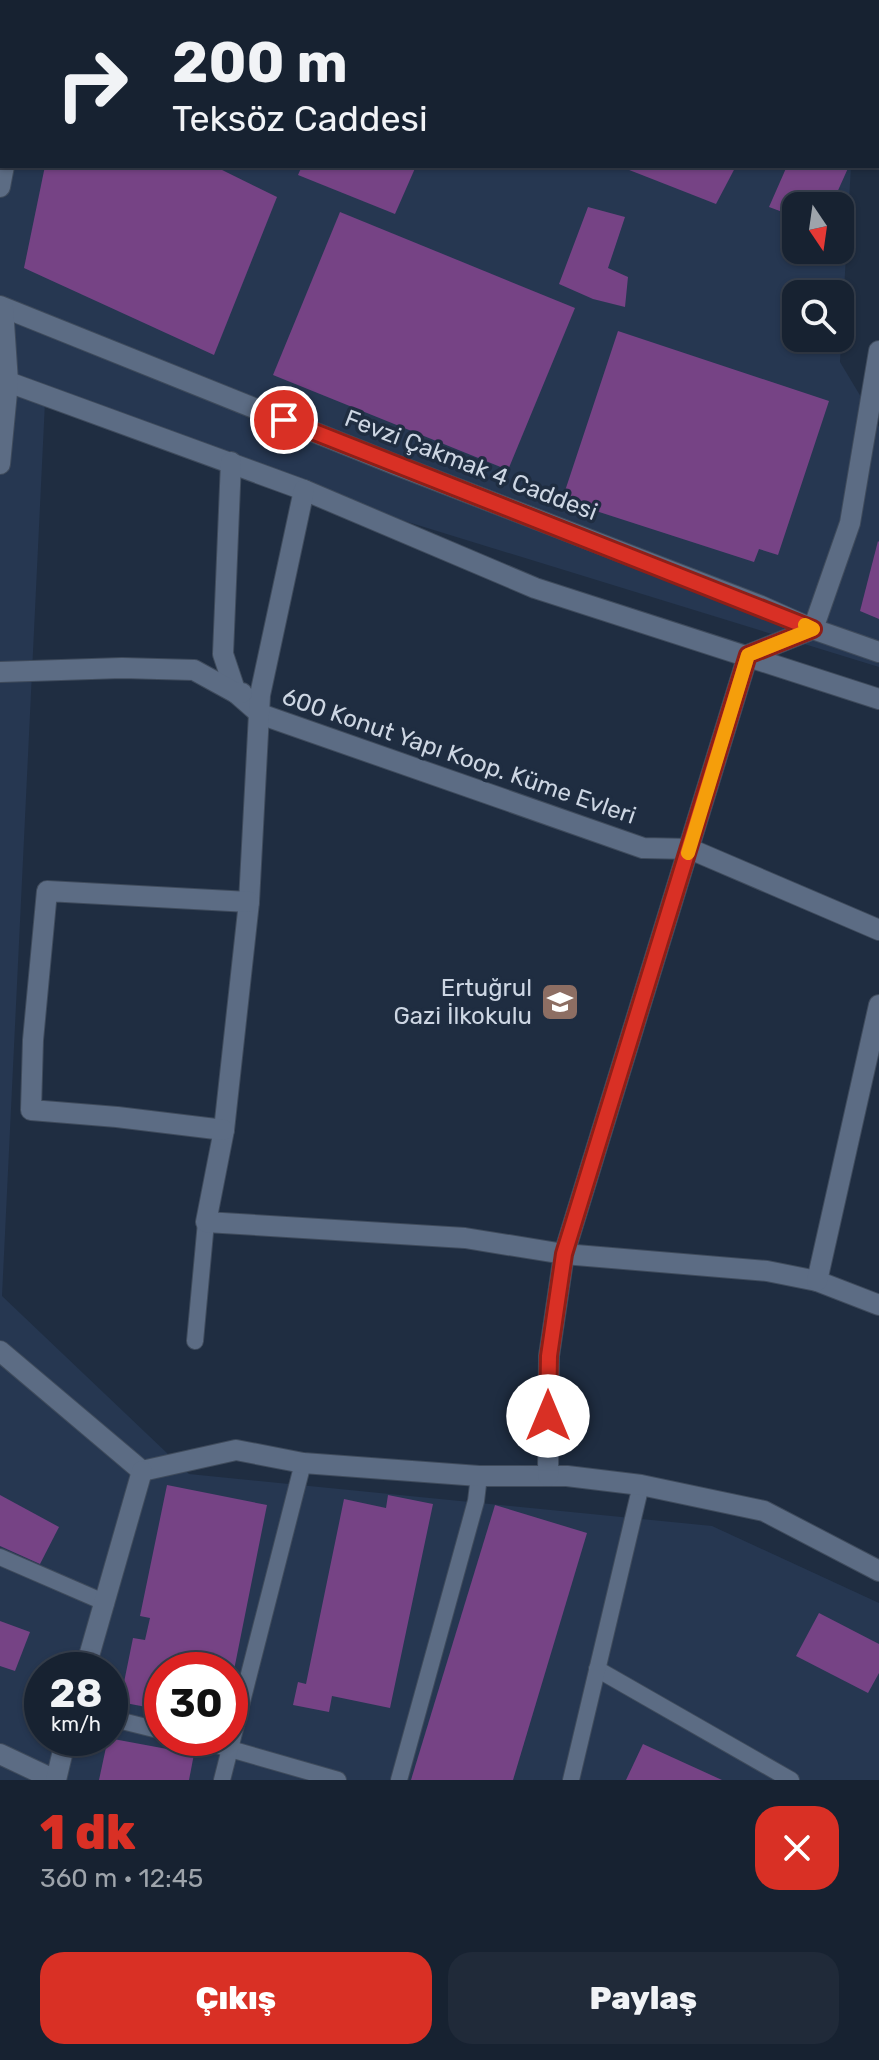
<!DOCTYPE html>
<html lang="tr">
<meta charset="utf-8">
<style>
:root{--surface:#172231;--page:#202a39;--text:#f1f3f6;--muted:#9ea4ab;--line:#363f4d;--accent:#d93025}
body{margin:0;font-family:Rubik,sans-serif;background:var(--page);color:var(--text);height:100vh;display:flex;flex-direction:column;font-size:30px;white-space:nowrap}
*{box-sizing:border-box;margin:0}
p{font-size:26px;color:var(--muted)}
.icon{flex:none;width:44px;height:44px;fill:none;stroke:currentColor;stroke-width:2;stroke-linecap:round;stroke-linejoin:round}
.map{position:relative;height:1780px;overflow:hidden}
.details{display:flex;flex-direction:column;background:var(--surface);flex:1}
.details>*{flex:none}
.hud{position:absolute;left:0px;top:0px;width:880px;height:168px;box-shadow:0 2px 6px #0004,0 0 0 2px var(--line);background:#172231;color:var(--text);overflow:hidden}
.needle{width:52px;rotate:167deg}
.controls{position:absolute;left:782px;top:192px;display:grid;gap:16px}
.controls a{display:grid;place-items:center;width:72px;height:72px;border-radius:16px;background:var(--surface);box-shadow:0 2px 6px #0004,0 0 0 2px var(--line);font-size:40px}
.speed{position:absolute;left:24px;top:1652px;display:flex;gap:16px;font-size:40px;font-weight:700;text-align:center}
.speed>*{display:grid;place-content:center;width:104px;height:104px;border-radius:50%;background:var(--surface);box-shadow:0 2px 6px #0004,0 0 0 2px var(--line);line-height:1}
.speed small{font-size:20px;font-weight:400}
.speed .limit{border:12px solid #d22;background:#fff;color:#111}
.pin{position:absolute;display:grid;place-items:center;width:68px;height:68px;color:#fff;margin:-34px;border:4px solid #fff;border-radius:50%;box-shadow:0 2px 8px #0007}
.me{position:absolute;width:88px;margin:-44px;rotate:0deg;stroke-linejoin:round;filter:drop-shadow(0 0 6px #0008)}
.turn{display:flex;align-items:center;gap:28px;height:168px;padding:0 40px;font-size:36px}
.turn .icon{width:104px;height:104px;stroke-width:2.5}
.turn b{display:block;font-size:56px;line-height:68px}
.round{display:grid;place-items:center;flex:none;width:84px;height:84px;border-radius:24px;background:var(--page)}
.headline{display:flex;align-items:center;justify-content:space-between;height:136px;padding:0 40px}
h1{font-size:48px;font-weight:800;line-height:60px;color:var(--accent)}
.primary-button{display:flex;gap:16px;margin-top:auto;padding:16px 40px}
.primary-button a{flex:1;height:92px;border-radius:24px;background:var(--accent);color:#fff;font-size:32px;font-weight:800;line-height:92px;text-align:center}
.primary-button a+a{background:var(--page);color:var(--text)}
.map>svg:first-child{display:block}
.built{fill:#263751;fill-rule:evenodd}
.building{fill:#764385}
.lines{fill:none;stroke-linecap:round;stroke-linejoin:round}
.lane-casing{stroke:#3f4b5c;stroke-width:18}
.street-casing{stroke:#3f4b5c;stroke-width:22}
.secondary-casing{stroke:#3f4b5c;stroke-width:22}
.lane{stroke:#5c6c84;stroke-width:16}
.street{stroke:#5c6c84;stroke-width:20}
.secondary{stroke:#5c6c84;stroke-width:20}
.route-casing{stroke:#8d1f18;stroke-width:20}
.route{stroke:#d93025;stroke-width:14}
.slow{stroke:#f59e0b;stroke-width:14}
.labels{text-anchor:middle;stroke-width:7;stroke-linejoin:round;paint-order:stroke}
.street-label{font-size:24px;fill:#cdd6e3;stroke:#1f2d41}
.poi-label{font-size:24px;fill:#cdd6e3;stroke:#1f2d41;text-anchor:end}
</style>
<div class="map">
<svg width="879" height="1780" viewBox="0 0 879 1780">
<rect width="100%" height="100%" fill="#1f2d41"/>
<path class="built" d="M0,0H860L2,2V166H851L840,362L879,427V667L304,490L45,402L2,1296L189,1474L712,1526L879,1603V1780H0ZM796,206H840V250H796ZM796,294H840V338H796ZM42,1670H110V1738H42ZM162,1670H230V1738H162Z"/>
<g class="building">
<path d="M45,166H214L277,197L214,355L24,268Z"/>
<path d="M302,166H416L395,214L298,175Z"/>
<path d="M619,166H736L716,204Z"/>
<path d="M787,166H849L831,206H796V217L769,207Z"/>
<path d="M588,207L625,217L608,268L628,277L625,307L593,299L559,284Z"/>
<path d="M340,212L575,308L508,470L273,375Z"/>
<path d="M618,331L829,401L778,555L759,549L754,562L562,500Z"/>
<path d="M878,541L879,542V619L860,611Z"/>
<path d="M167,1485L267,1505L231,1685L230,1670H162V1710L120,1702L133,1638L145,1640L150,1618L140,1616Z"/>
<path d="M0,1495L59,1527L40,1564L0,1546Z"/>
<path d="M388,1495L433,1504L390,1708L332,1696L329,1712L293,1705L298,1682L306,1684L344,1499L386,1508Z"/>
<path d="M495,1505L587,1533L513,1780H411Z"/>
<path d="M819,1613L879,1644V1673L868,1693L796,1656Z"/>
<path d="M0,1621L30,1632L15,1671L0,1666Z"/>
<path d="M108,1738L194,1754L189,1780H99Z"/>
<path d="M643,1744L722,1780H626Z"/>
</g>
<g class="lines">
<defs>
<g id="lane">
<path d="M195,1341L206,1222"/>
<path d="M0,1557L106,1603"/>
<path d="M597,1669L791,1780"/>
<path d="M110,1718L162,1731"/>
<path d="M192,1738L338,1780"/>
<path d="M222,1780L303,1463"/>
<path d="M399,1780L476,1501L479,1476"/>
<path d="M571,1780L641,1485"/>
</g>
<g id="street">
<path d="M0,306L396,465L759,605L813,629L879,652"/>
<path d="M0,379L304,490L535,588L879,699"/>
<path d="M231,462L223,654L236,693L260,714L643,848L690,849L879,930"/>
<path d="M0,464L8,382L3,308"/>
<path d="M304,490L260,695L249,902L224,1130L206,1222L465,1238L564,1254L767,1271L817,1281L879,1305"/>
<path d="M0,672L122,668L194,670L236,693H242"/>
<path d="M224,1130L117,1117L31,1110L33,1040L47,891L249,902"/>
<path d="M817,1281L879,1005"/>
<path d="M0,1351L142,1471"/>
<path d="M142,1471L236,1450L303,1463L479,1476H567L641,1485L764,1511L879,1571"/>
<path d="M548,1476L549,1356L564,1254L748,655L813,629L850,523L879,351"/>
<path d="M85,1670L142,1471"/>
<path d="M0,1754L55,1780"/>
<path d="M56,1780L66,1738"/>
</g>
<g id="secondary">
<path d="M38,2L39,0"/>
<path d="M0,187L4,166"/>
</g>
</defs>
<use href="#lane" class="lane-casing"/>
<use href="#street" class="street-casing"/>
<use href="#secondary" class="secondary-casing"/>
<use href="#lane" class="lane"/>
<use href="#street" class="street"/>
<use href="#secondary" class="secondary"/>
</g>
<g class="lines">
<defs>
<path id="route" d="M284,420L813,629L748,655L564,1254L549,1356L548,1416"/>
</defs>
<use href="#route" class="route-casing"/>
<use href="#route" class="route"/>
<path class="slow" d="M688,853L748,655L813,629L805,625"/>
</g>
<defs>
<symbol id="school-square" viewBox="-11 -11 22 22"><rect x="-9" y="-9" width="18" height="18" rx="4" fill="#8d6e63" stroke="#1f2d41"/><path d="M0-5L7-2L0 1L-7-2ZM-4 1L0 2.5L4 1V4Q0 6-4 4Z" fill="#fff"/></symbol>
</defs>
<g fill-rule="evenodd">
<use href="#school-square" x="538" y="980" width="44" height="44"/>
</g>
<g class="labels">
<g class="street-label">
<text transform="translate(471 465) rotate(21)" y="8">Fevzi Çakmak 4 Caddesi</text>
<text transform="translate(459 756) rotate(19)" y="8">600 Konut Yapı Koop. Küme Evleri</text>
</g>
<g class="poi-label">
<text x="532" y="996">Ertuğrul<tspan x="532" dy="28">Gazi İlkokulu</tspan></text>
</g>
</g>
</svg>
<div class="controls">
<a><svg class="needle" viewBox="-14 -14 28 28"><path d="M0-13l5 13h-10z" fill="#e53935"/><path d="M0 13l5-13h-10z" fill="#9ea4ab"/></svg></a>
<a><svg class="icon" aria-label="search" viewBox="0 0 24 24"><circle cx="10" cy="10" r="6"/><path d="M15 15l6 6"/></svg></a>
</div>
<div class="speed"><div>28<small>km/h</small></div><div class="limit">30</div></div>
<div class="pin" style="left:284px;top:420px;background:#d93025"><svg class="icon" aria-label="arrive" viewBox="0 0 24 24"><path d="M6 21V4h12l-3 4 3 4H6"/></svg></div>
<svg class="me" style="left:548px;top:1416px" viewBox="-20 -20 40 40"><circle r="19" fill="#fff"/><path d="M0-13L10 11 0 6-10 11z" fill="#d93025"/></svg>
<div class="hud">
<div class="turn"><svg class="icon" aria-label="right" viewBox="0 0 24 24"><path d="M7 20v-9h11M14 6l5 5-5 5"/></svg><div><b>200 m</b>Teksöz Caddesi</div></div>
</div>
</div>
<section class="details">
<div class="headline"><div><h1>1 dk</h1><p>360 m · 12:45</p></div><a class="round" style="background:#d93025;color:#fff"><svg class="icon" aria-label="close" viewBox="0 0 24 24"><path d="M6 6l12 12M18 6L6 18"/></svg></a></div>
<div class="primary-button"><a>Çıkış</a><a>Paylaş</a></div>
</section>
